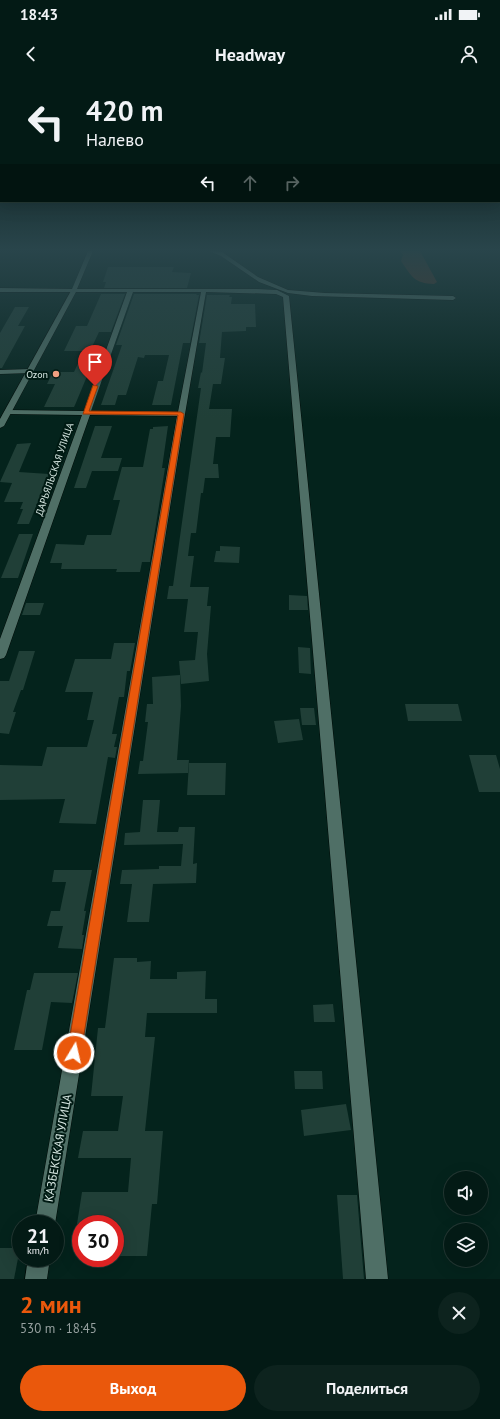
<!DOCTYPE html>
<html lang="ru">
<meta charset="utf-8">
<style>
:root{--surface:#031a15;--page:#0d231e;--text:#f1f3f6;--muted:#97a1a0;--line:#243834;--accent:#ea580c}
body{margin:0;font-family:"PT Sans",sans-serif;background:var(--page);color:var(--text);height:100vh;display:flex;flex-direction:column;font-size:15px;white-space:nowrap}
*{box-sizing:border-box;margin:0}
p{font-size:13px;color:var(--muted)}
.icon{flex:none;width:22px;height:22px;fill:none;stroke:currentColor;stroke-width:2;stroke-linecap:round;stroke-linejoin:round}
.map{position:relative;height:1199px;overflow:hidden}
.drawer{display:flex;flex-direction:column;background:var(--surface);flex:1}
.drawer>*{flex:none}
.hud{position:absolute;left:0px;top:0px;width:500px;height:122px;box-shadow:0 4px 16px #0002,0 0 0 1px var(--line);background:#031a15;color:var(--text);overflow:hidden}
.tools{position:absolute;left:444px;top:1091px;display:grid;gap:8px}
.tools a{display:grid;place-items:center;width:44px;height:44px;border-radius:50%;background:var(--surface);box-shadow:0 4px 16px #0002,0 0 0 1px var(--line);font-size:20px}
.speed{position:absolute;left:12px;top:1135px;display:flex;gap:8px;font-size:20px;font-weight:700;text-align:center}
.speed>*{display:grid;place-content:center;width:52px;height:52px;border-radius:50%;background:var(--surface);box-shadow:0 4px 16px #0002,0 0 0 1px var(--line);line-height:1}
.speed small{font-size:10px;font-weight:400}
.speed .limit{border:6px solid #d22;background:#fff;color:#111}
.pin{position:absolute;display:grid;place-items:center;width:34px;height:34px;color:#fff;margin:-41px -17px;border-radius:50% 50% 50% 0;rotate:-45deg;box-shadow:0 0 4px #0007}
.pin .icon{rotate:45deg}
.me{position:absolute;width:44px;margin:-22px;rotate:9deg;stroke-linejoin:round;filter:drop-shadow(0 0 3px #0008)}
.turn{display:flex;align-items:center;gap:14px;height:84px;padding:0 20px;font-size:18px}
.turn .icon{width:52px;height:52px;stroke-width:2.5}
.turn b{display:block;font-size:28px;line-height:34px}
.lanes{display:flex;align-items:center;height:38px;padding:0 20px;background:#0003;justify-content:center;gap:20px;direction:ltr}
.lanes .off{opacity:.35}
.round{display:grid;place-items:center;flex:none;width:42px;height:42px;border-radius:21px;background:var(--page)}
.summary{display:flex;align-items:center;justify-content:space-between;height:68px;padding:0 20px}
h1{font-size:24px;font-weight:600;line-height:30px;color:var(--accent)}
.action{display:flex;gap:8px;margin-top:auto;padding:8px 20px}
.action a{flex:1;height:46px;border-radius:24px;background:var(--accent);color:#fff;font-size:16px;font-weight:600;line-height:46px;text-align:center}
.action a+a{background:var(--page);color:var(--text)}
.status{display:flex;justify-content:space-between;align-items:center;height:28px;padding:0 20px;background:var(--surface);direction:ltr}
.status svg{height:11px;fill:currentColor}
header{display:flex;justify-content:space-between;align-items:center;height:52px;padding:0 20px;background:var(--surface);font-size:18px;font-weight:600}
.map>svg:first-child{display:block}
.green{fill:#573224}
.building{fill:#203f37}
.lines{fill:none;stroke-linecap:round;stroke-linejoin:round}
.street-casing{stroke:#000b07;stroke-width:1}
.secondary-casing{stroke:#000b07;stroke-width:1}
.street{fill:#4f6f66;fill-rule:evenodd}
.secondary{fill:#4f6f66;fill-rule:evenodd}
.route{fill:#ea580c;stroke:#983908}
.poi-dot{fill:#f2a081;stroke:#001a13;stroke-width:1.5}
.labels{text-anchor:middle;stroke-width:4;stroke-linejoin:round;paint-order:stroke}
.far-poi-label{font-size:10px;fill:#d6e7e2;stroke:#001a13;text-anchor:end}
.far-street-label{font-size:10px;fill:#d6e7e2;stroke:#001a13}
.street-label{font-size:12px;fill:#d6e7e2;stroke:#001a13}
</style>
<div class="status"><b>18:43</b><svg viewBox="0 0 49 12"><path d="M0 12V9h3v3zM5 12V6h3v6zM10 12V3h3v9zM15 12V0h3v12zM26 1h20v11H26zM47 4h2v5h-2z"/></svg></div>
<header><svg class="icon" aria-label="back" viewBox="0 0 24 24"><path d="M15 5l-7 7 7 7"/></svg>Headway<svg class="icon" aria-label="person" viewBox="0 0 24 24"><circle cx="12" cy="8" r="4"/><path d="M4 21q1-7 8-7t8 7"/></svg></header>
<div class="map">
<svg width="500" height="1199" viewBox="0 0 500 1199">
<rect width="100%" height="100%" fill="#04231c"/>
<path class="green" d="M400,171H420L437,202L434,204C414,203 412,197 401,181L403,175Z"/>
<g class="building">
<path d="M108,187H174L172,192L191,193L187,208H104L106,202H103Z"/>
<path d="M101,214H125L111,252H99L90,271H64L76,246H87Z"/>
<path d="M134,214H197L196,215H199L190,263H183L171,325H152L158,301H163L169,275H145L144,278L138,277L126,315H118L115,325H101L122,265H116Z"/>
<path d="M207,215H230L229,217H232L231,224H255L256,247H246V251L222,252L220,278H225L221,304H213L209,329H232L230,357H216L213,384H218L219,398H205L203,413H201L196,453H191L188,476H194L190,507H209L207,526H211L207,574L209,601L181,604L179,581L195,580L198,552H184L188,519H167L169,506H173L201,308H198L201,292L202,293L206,263H199Z"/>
<path d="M15,227H29L18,246H25L2,288H0V253Z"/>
<path d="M81,277H95L75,325L74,327H44L55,304H47L53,292H74Z"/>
<path d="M95,346H112L101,378H122L118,391H92L86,408H74Z"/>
<path d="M168,346L162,388H165L150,482H142L140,492H116L117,489H61L62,483H50L56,464L84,465L87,455H111L120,420H113L122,387H143L150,349H153V347Z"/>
<path d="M31,363L19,392L49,394L29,444H17L23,429H20L23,422H4L12,403L0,402L17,364Z"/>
<path d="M19,454H33L18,498H1Z"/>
<path d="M220,466L240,467L239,483L214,482L216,471H220Z"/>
<path d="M289,515L307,516L308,530H289Z"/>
<path d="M26,523H44L40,535H22Z"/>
<path d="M114,563H135L130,591H127L124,617H119L112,654H117L114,667H117L115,678L108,677L96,744L59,743L65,719L0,720V685L42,686L47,667H87L94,640H87L93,612H65L75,579H111Z"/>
<path d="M298,567L310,568L311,594L299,593Z"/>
<path d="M19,571H35L23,610H21L13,632H16L9,654L0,653V601H9Z"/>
<path d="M180,595L181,626L177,680H189L188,693L138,694L140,681H143L148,642H145L147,624H153L152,597Z"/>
<path d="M405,624H458L462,641H408Z"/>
<path d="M300,628H314L316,645H302Z"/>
<path d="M299,639L303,660L278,663L274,641Z"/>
<path d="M469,675H496L500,689V712H479Z"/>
<path d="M189,683H226L225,715H187Z"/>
<path d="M143,720H160L157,752H178L179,747H195L193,784L197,783L196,803L153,804L149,842H127L132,804H120L122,790L159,789V786H181L183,764L124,765L125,753L140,752Z"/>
<path d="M54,790H92L84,831H86L82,855H84L82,869L58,868L63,846H47L51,831H60L66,802H52Z"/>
<path d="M114,878H137V882L151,881L150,899H177V892L206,891L205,919H217V933H147L145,957H155L145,1051H163L157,1124H152L147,1176H115V1144H77L82,1112H128L131,1078H78L83,1051H118L123,1016H91L98,948H105Z"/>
<path d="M34,893H78L72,923L51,922L42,970H14L27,910H30Z"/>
<path d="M333,924L335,942H314L313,925Z"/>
<path d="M294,991H322L323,1009H295Z"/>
<path d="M346,1024L351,1050L304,1056L301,1030Z"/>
<path d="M337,1115H357L364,1199H343Z"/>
<path d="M0,1168H20L14,1199H0Z"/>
</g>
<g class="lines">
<defs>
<g id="street">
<path d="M88,171H93L77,209H257L277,210L289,216L388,1199H366L283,217L276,214L206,212L185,334L55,1144H35L177,336L90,335L6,575L4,578L0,579V559L82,335L8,334L4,332L8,330L84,331L127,212H0V208L72,209ZM133,212H201L178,332L91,331Z"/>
<path d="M209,171L222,172L258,197L288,210L325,213L453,216L456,218L453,220L312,216L288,213L259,202L221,176Z"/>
<path d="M0,290L30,289L33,291L30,293L0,294Z"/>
<path d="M28,1178H50L47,1199H25Z"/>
</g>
<path id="secondary" d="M72,209L77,210L4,346L0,348V339Z"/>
</defs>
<use href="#street" class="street-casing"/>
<use href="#secondary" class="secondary-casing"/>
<use href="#street" class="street"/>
<use href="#secondary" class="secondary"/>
</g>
<linearGradient id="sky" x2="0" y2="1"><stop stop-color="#02130f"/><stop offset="0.5" stop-color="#29454b"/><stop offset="1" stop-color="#29454b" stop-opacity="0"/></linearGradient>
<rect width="500" height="339" fill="url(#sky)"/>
<path class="route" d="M93,305L98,306L89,331L181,332L184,334L81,973L79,977L74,979L69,977L67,973L178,335L83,334Z"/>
<circle class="poi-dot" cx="56" cy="294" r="4"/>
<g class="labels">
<g class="far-poi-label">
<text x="48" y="298">Ozon</text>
</g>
<g class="far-street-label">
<text transform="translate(54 389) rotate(-71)" y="4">ДАРЬЯЛЬСКАЯ УЛИЦА</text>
</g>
<g class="street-label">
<text transform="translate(58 1068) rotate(-80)" y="4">КАЗБЕКСКАЯ УЛИЦА</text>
</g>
</g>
</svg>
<div class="tools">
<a><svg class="icon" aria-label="sound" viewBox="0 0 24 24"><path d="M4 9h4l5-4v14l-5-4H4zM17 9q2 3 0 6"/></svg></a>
<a><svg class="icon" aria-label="layers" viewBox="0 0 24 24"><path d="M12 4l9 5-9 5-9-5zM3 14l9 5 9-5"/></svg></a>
</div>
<div class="speed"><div>21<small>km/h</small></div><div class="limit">30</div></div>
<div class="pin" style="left:95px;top:306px;background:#d93025"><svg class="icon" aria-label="arrive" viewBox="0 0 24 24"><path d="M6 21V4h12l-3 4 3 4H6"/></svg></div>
<svg class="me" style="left:74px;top:973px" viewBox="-20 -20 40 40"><circle r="17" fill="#ea580c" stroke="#fff" stroke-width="3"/><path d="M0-11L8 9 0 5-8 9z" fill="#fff"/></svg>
<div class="hud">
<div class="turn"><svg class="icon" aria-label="left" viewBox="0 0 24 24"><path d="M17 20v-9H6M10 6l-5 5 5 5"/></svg><div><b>420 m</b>Налево</div></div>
<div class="lanes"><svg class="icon" aria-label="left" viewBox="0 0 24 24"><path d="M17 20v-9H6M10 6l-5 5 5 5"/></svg><svg class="icon off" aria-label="ahead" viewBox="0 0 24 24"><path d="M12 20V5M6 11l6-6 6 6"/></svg><svg class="icon off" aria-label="right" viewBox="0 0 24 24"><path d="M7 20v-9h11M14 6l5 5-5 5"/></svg></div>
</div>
</div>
<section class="drawer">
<div class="summary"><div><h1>2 мин</h1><p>530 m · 18:45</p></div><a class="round"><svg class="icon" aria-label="close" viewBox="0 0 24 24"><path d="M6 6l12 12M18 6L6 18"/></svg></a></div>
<div class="action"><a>Выход</a><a>Поделиться</a></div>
</section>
